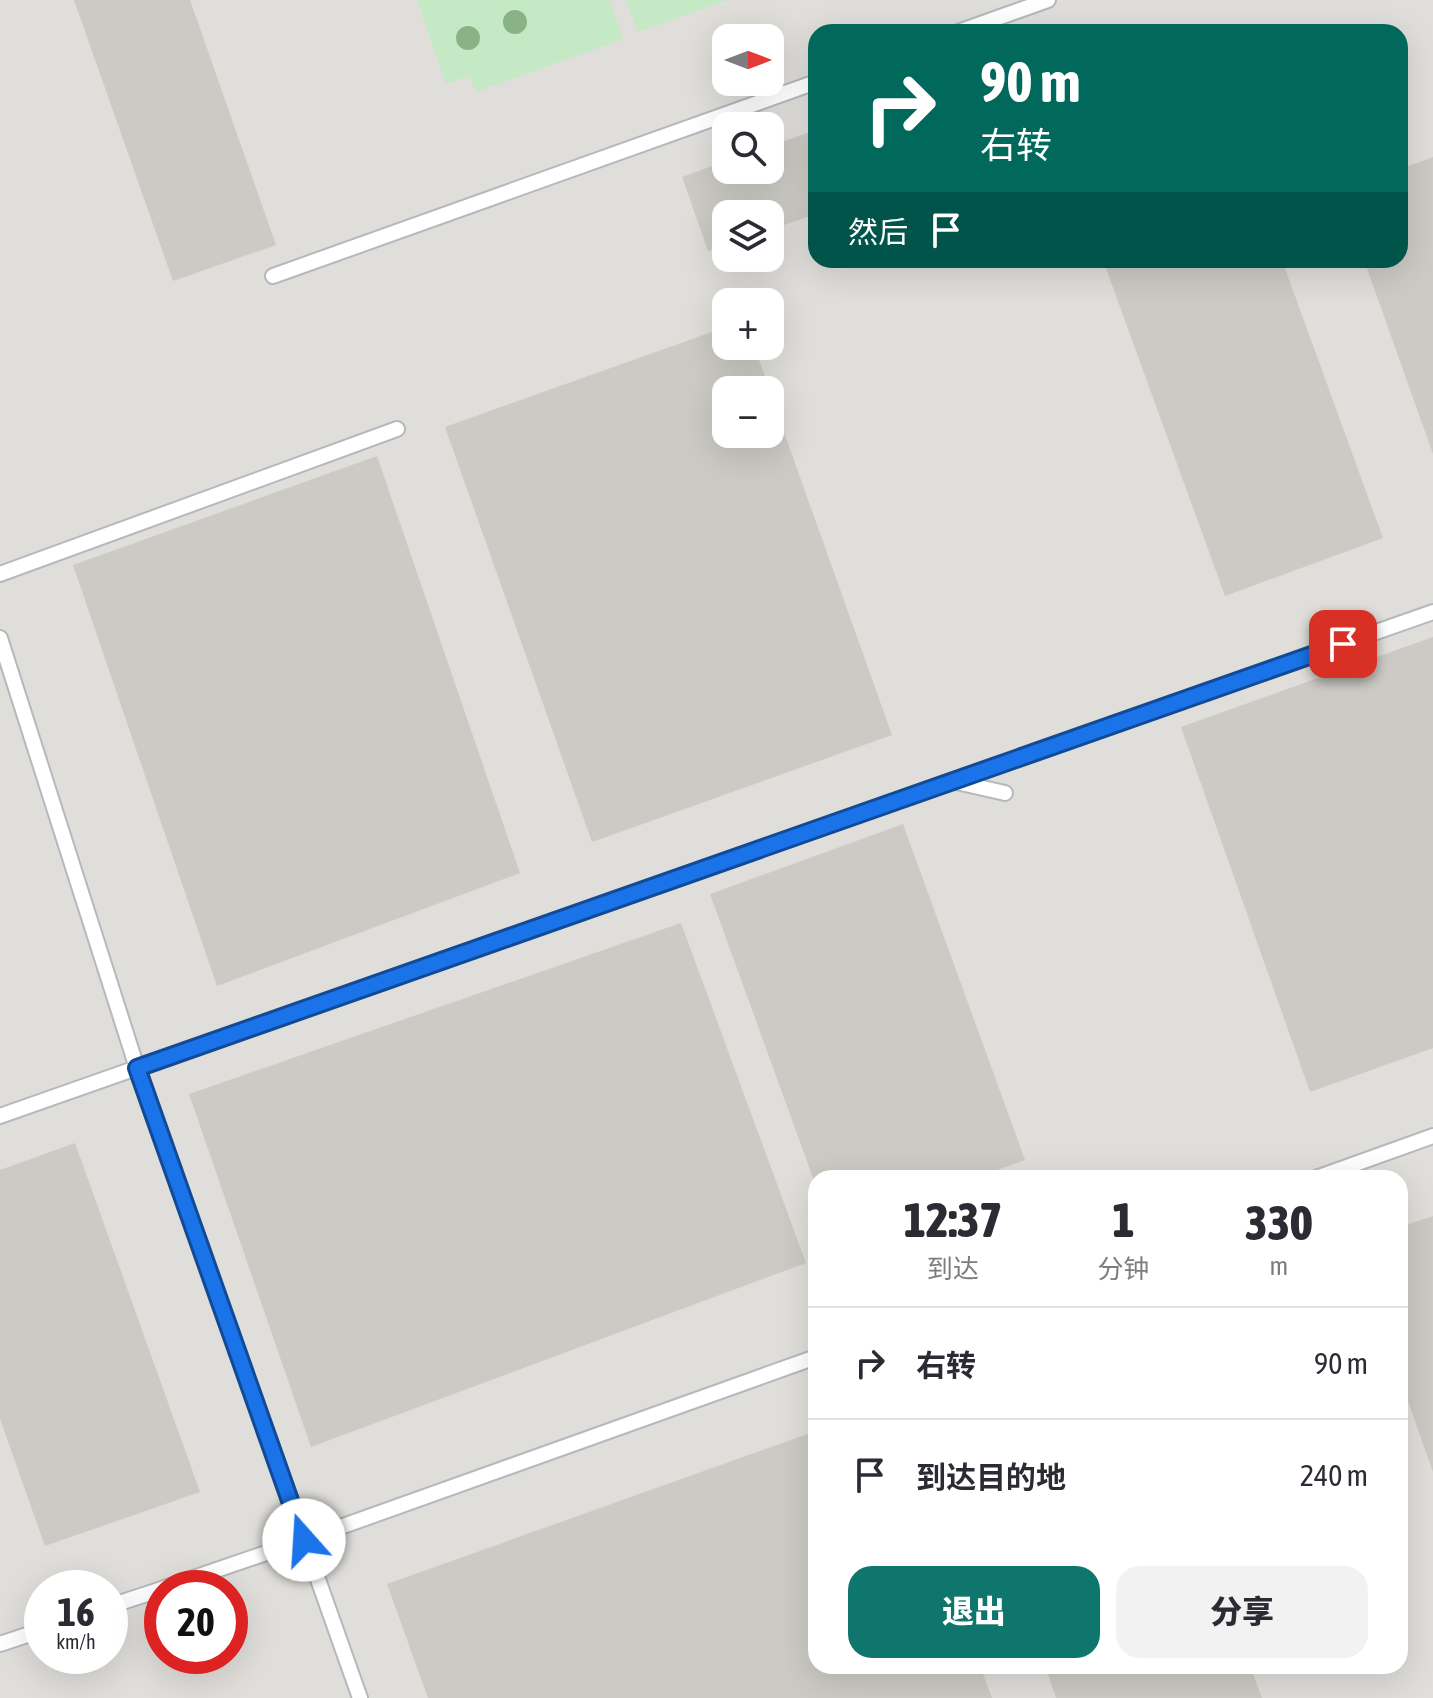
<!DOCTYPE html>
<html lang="zh">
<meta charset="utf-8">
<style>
:root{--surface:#fff;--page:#f2f2f3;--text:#2b2b33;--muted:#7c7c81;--line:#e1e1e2;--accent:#0f766e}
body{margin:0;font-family:"Asap Condensed","Noto Sans SC",sans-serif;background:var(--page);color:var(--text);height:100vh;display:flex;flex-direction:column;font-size:30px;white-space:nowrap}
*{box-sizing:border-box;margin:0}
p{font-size:26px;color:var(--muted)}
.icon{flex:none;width:44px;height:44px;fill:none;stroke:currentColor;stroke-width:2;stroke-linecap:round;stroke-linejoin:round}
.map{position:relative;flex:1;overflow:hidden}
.side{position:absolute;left:808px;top:1170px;width:600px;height:504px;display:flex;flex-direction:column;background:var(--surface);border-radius:24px;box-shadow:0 8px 32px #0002}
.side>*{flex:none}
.top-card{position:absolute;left:808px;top:24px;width:600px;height:244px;border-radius:24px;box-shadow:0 8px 32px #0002;background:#00695c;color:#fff;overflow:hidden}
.needle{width:52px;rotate:90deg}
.fabs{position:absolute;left:712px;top:24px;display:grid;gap:16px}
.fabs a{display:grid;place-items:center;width:72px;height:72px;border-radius:16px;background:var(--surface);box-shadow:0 8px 32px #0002;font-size:40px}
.speed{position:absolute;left:24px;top:1570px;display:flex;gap:16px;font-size:40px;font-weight:700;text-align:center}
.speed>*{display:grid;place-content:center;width:104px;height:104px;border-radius:50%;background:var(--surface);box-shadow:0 8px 32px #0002;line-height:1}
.speed small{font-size:20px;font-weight:400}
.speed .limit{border:12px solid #d22;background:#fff;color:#111}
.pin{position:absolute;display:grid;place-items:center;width:68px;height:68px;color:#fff;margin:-34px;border-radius:16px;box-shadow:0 4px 12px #0006}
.me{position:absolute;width:88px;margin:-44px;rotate:341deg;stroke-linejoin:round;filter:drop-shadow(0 0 6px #0008)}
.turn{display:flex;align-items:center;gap:28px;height:168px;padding:0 40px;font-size:36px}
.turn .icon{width:104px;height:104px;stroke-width:2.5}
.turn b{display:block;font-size:56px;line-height:68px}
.then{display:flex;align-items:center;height:76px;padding:0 40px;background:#0003;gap:16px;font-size:30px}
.eta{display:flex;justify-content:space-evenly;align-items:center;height:136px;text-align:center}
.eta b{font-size:48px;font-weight:800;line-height:56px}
.action{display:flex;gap:16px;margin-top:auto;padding:16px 40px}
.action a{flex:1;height:92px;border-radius:24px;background:var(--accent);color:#fff;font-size:32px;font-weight:800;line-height:92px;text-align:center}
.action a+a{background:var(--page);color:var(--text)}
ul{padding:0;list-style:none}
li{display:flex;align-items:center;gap:24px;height:112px;padding:0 40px;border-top:2px solid var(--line)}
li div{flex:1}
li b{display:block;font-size:30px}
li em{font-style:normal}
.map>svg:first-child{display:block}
.industrial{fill:#e0deda;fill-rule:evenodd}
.green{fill:#c5e8c5}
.building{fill:#cccac5}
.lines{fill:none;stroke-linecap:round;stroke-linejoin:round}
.service-casing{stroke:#b5b8bc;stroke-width:18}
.service{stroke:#fff;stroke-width:14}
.tree{fill:#89b387}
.route-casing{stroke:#114b97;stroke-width:20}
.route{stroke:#1a73e8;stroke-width:14}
</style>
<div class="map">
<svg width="1433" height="1698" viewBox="0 0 1433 1698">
<rect width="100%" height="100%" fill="#f1efe8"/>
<path class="industrial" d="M0,0H1433V1698H0ZM816,32H1400V260H816ZM726,38H770V82H726ZM726,126H770V170H726ZM726,214H770V258H726ZM726,302H770V346H726ZM726,390H770V434H726ZM816,1178H1400V1666H816ZM42,1588H110V1656H42ZM162,1588H230V1656H162Z"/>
<g class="green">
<path d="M417,0H610L623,39L476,92L469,76L446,84Z"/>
<path d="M626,0H727L638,32Z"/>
</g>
<g class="building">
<path d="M74,0H190L276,245L173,281Z"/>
<path d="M816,130V214L770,230V214H726V245L708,251L682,177L726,161V170H770V146Z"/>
<path d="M1433,157V454L1364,260H1400V169Z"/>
<path d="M1103,260H1282L1383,538L1225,596Z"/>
<path d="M726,327V346H754L770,390H726V434H770V393L892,735L592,842L445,427Z"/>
<path d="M377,456L520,873L217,986L73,565Z"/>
<path d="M1433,637V1048L1310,1092L1181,727Z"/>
<path d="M903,824L1025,1160L975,1178H816V1186L710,894Z"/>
<path d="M681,923L806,1263L311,1447L189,1094Z"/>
<path d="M75,1143L200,1492L45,1546L0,1419V1170Z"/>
<path d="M1433,1216V1472L1400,1379V1227Z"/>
<path d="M816,1431V1666H980L992,1698H428L387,1584Z"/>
<path d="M1045,1666H1250L1262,1698H1056Z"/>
</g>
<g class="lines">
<defs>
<g id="service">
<path d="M958,32L1048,0"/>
<path d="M273,276L816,82"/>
<path d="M0,574L397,429"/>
<path d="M0,638L137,1068L360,1698"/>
<path d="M952,781L1005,793"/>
<path d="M0,1116L1433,612"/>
<path d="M1316,1178L1433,1136"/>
<path d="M164,1588L304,1540L816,1357"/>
<path d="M110,1606L162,1589"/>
<path d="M0,1644L42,1630"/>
</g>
</defs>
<use href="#service" class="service-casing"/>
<use href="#service" class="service"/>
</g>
<g class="tree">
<circle cx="515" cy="22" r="12"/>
<circle cx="468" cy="38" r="12"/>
</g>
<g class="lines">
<defs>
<path id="route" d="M304,1540L137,1068L1343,644"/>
</defs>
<use href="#route" class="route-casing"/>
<use href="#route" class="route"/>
</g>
</svg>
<div class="fabs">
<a><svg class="needle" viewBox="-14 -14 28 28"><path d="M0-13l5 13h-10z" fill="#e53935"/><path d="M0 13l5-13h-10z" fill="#7c7c81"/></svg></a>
<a><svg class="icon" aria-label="search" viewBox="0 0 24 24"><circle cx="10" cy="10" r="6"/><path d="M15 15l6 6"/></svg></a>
<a><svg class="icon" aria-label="layers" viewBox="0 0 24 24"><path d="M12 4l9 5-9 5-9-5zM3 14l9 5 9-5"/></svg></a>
<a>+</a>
<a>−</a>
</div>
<div class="speed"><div>16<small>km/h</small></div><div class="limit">20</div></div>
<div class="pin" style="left:1343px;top:644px;background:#d93025"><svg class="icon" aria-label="arrive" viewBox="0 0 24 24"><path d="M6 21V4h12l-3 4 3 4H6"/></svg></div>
<svg class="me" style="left:304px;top:1540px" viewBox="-20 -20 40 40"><circle r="19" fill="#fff"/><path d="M0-13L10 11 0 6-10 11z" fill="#1a73e8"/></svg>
<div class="top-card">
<div class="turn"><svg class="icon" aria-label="right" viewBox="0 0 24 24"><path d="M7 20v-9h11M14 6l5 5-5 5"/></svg><div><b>90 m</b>右转</div></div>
<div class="then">然后<svg class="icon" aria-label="arrive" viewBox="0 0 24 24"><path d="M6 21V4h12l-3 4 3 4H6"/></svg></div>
</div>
<section class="side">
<div class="eta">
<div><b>12:37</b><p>到达</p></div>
<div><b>1</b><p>分钟</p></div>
<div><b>330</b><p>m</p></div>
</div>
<ul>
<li><svg class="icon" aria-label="right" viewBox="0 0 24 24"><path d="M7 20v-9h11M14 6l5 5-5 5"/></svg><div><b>右转</b></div><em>90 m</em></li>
<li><svg class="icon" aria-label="arrive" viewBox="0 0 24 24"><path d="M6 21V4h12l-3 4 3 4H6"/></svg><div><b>到达目的地</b></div><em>240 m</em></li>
</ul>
<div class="action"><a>退出</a><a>分享</a></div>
</section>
</div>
